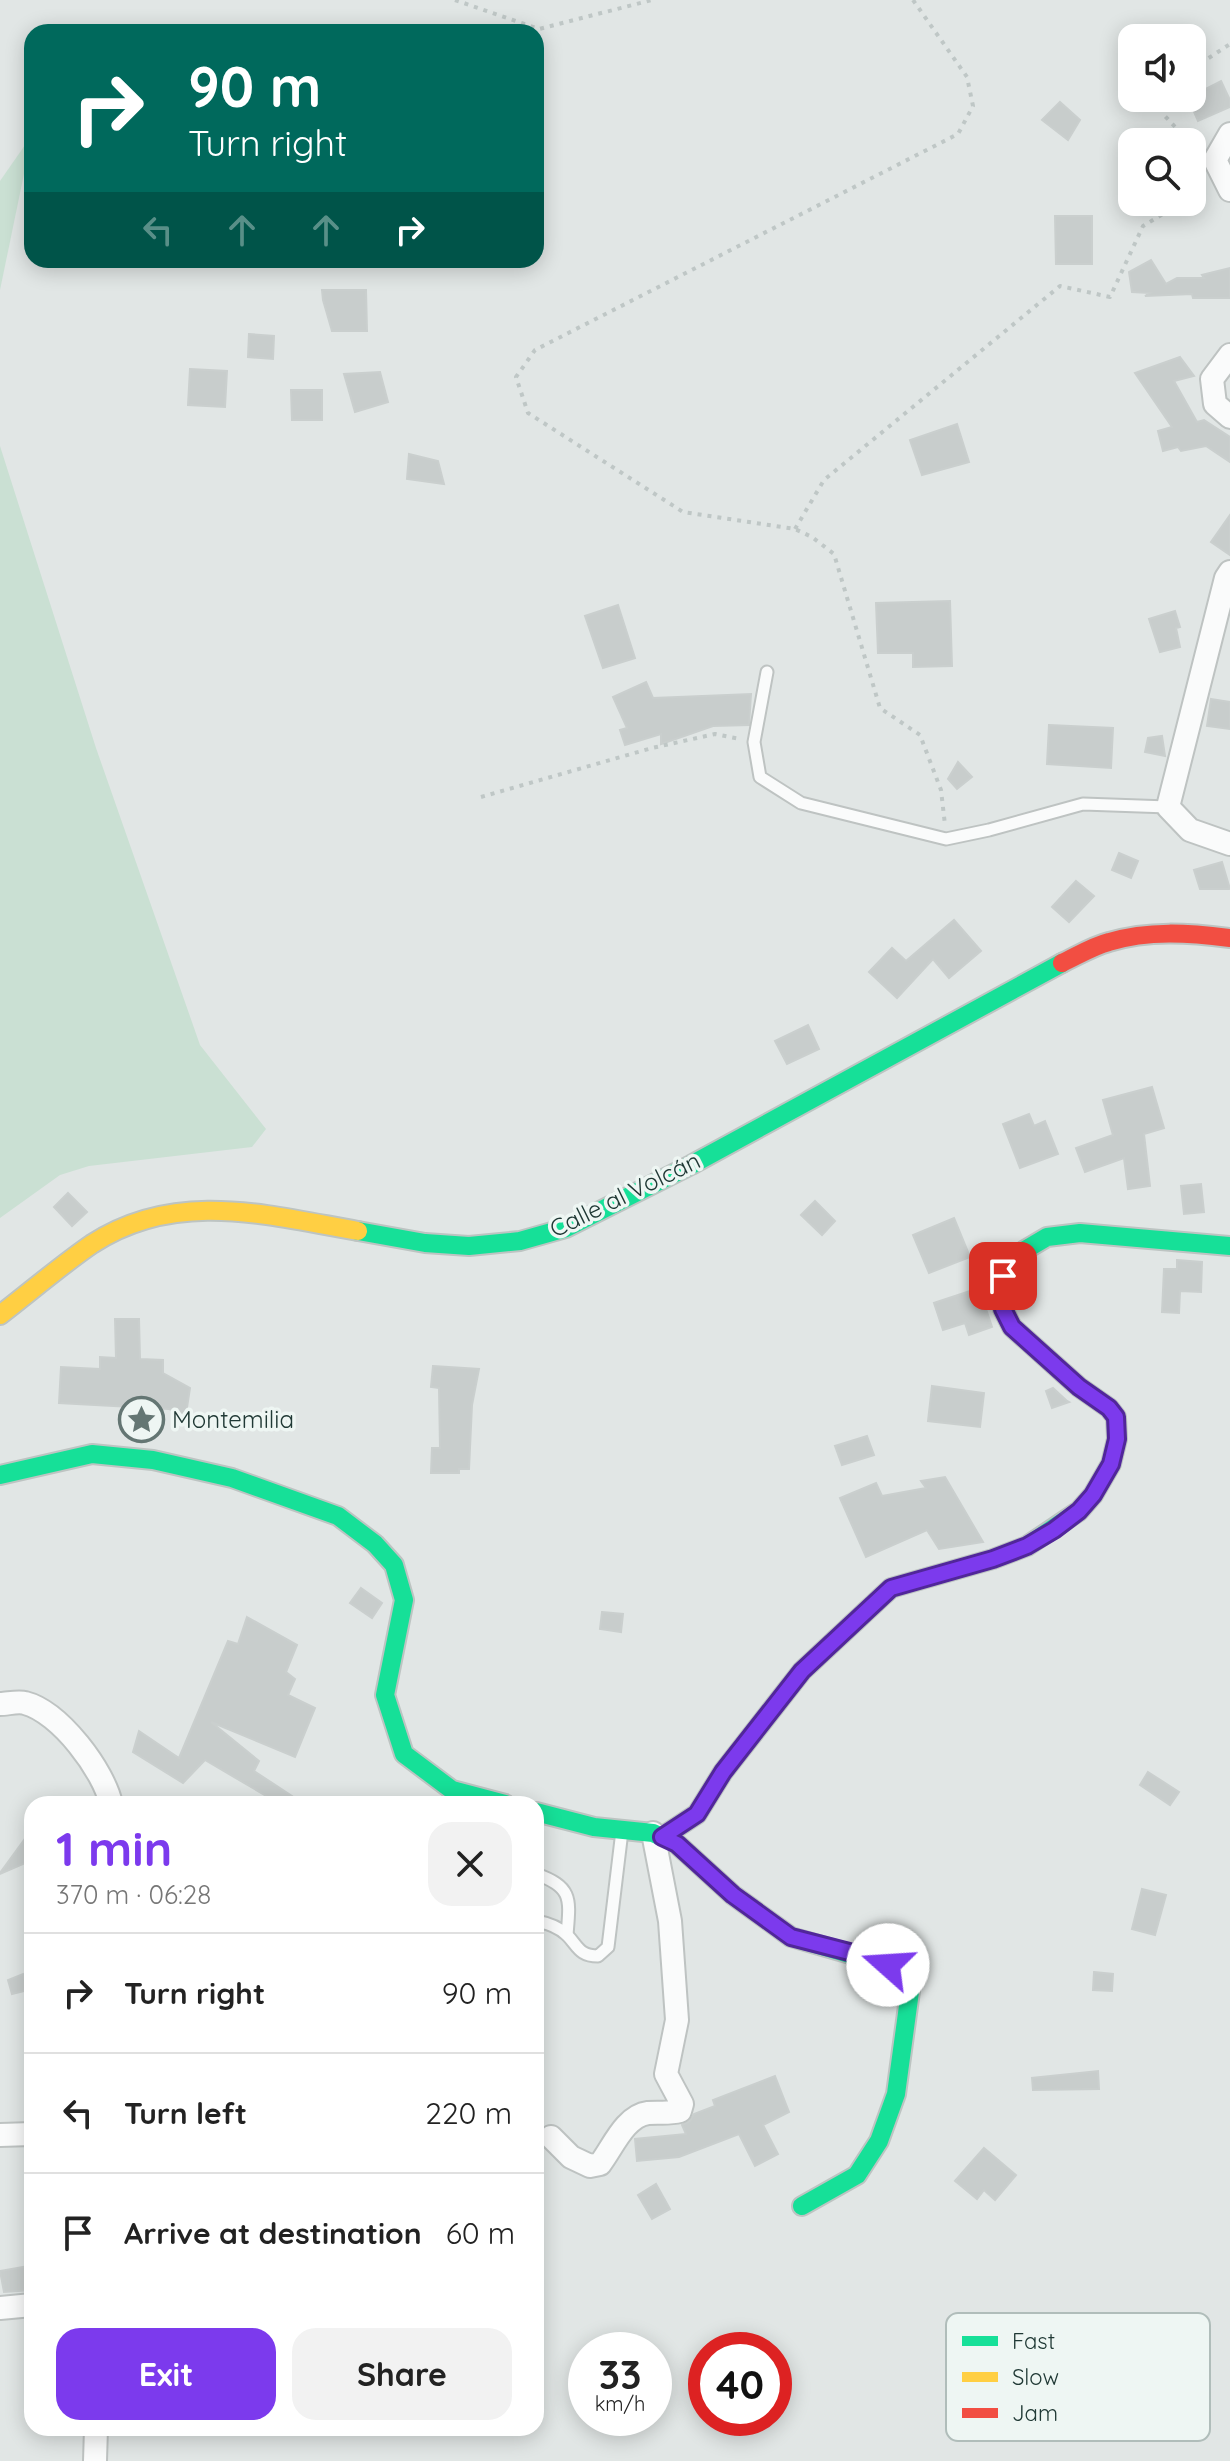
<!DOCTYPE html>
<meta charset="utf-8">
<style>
:root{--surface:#fff;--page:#f2f2f2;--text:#222;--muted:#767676;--line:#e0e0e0;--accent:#7c3aed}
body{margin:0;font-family:Quicksand,sans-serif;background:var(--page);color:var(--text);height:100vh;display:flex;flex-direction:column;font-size:30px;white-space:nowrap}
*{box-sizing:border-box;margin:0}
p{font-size:26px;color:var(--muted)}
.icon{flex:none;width:44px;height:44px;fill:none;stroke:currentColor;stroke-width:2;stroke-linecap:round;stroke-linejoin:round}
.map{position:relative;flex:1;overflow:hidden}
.side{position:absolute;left:24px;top:1796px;width:520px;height:640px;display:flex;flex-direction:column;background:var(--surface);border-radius:24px;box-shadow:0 4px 20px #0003}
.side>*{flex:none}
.guide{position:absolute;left:24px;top:24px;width:520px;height:244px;border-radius:24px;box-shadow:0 4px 20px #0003;background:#00695c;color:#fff;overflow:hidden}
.fabs{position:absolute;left:1118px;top:24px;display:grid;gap:16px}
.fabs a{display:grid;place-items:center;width:88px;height:88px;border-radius:16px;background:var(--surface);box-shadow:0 4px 20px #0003;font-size:40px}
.speed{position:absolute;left:568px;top:2332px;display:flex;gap:16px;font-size:40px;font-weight:700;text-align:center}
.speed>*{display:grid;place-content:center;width:104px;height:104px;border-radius:50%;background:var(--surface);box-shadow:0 4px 20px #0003;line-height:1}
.speed small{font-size:20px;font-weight:400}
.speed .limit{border:12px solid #d22;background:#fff;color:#111}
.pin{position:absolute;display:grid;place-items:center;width:68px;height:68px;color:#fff;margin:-34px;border-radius:16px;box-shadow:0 4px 12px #0006}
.me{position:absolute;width:88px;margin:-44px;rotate:289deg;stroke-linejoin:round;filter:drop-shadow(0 0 6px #0008)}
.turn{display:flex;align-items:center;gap:28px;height:168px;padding:0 32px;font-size:36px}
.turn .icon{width:104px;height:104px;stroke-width:2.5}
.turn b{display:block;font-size:56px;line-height:68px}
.lanes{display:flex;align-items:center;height:76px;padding:0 32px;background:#0003;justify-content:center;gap:40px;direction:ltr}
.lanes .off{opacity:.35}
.round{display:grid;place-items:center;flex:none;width:84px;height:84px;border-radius:24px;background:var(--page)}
.overview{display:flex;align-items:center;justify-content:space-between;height:136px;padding:0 32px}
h1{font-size:48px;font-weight:700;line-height:60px;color:var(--accent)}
.action{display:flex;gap:16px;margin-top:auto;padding:16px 32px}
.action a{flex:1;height:92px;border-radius:24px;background:var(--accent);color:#fff;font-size:32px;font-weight:700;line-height:92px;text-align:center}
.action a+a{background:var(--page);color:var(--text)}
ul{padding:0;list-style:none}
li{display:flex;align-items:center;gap:24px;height:120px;padding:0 32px;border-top:2px solid var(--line)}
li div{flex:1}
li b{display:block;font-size:30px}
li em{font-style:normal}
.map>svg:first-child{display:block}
.green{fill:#cae0d3}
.building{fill:#c8cdcc;stroke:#cacfce;stroke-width:2}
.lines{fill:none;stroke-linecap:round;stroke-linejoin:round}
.lane-casing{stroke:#bec3c2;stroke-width:15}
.street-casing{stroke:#bec3c2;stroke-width:26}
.fast-casing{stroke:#bdc4c2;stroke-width:22}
.slow-casing{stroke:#bdc4c2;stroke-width:22}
.jam-casing{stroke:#bdc4c2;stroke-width:22}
.path{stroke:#bfc7c6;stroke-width:4;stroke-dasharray:4 6;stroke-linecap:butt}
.lane{stroke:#fafbfb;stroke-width:11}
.street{stroke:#fafbfb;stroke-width:22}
.fast{stroke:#16e098;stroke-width:18}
.slow{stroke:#ffcf43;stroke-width:18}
.jam{stroke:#f24e42;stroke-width:18}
.route-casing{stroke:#51269a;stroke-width:20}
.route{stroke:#7c3aed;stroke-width:14}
.labels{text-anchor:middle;stroke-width:7;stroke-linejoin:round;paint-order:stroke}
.street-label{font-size:24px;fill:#203935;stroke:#eef6f3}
.poi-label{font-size:24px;fill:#203935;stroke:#eef6f3;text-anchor:start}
.key{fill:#eef6f3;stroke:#b0bdba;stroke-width:2}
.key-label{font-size:22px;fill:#203935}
</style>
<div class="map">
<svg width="1230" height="2461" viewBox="0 0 1230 2461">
<rect width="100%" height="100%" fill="#e1e6e5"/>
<g class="green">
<path d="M32,135L0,290V181Z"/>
<path d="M0,446L96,748L200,1045L266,1129L252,1147L89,1166L60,1175L0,1218Z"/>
</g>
<g class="building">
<path d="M1221,81L1230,100V107L1198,121L1188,98Z"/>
<path d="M1060,102L1080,120L1068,140L1042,120Z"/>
<path d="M1055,216H1092V264H1056Z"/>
<path d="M1151,260L1166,284L1177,278H1204L1202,275L1230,268V298H1193L1192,294L1145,296L1150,293L1132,292L1129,272Z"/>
<path d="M322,290H366L367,331H332L323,300Z"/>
<path d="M249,334L274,336L273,359L248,357Z"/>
<path d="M1180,357L1194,376L1174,381L1197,422L1204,420L1230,437V462L1206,446L1181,451L1178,447L1163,451L1158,431L1172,427L1135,373Z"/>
<path d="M190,369L227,371L225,407L188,405Z"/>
<path d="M380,372L388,402L355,412L344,374Z"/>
<path d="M291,390H322V420H292Z"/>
<path d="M957,424L969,462L922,475L910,440Z"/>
<path d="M409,454L438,461L444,484L407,479Z"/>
<path d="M1230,515V555L1211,542Z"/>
<path d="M950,601L952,666L913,667V653H878L876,603Z"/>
<path d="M618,605L635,658L603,668L585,616Z"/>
<path d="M1175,611L1180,627L1176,628L1180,647L1160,652L1149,619Z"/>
<path d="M646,682L653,698L751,694L749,725L713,726L661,744V734L625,745L620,730L627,728L613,697Z"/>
<path d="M1211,699L1230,702V729L1207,726Z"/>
<path d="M1049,725L1113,728L1111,768L1047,764Z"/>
<path d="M1162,736L1165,756L1145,752L1148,738Z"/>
<path d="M958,762L972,777L957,789L948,779Z"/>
<path d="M1119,853L1138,861L1131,878L1112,870Z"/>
<path d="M1222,862L1230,889H1200L1194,870Z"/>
<path d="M1076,881L1094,896L1069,922L1052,907Z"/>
<path d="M954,920L981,951L949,978L933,959L897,998L869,972L892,948L906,961Z"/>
<path d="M808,1025L819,1049L787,1064L775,1041Z"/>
<path d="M1152,1087L1164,1128L1144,1134L1150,1186L1128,1189L1124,1158L1085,1172L1076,1148L1113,1135L1103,1100Z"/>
<path d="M1029,1114L1034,1126L1045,1121L1058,1154L1020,1168L1003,1124Z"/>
<path d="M1201,1184L1204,1212L1184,1214L1181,1186Z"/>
<path d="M68,1193L87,1212L72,1226L54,1207Z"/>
<path d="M815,1201L835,1221L822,1235L801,1215Z"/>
<path d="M954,1218L970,1257L929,1273L913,1235Z"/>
<path d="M1177,1260L1202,1262L1201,1292L1180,1291L1179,1313L1162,1312L1164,1269H1177Z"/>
<path d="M979,1288L992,1327L969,1335L965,1323L943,1330L934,1303Z"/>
<path d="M115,1319H139L140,1359L163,1360V1373L190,1388L186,1414L169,1409L59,1403L61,1367L100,1369V1357L116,1358Z"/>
<path d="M433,1366L479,1369L472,1405L469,1469H459V1473H431L432,1448H440L439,1388L431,1387Z"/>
<path d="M932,1386L984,1393L980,1427L928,1421Z"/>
<path d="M1053,1388L1067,1401L1069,1402L1052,1408L1046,1391Z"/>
<path d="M867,1436L874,1455L842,1465L835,1446Z"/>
<path d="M945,1477L983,1542L939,1549L927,1530L866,1557L840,1498L876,1483L882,1496L926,1488L921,1481Z"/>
<path d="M361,1588L382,1603L372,1618L350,1603Z"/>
<path d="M602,1612L623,1614L621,1632L600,1629Z"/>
<path d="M247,1617L297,1645L286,1672L295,1679L288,1695L315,1708L295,1757L211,1722L259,1761L254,1771L292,1796L287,1804H280L205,1760L183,1783L133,1752L139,1731L179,1758L228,1641L238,1644Z"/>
<path d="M1148,1772L1179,1792L1170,1805L1140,1785Z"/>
<path d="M32,1829V1860L0,1874V1873Z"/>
<path d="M1142,1889L1166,1895L1155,1935L1132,1929Z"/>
<path d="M1094,1972L1113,1974L1112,1991L1093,1990Z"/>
<path d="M23,1974L28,1990L12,1994L8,1980Z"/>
<path d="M1098,2071L1099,2089L1033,2090L1032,2078Z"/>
<path d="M775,2076L789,2112L763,2125L778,2154L755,2166L739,2134L679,2157L637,2161L635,2139L686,2134L682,2125L690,2121L694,2114L715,2106L713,2100Z"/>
<path d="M984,2148L1016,2175L995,2200L984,2190L977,2199L955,2181Z"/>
<path d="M656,2184L670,2209L652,2219L638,2195Z"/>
<path d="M29,2266L32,2290L4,2292L0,2271Z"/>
</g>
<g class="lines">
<defs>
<g id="lane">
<path d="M767,672L754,742L760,777L801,803L946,839L989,830L1083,804L1168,807"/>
<path d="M536,1874C573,1887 570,1899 567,1935"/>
<path d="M536,1921C547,1923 559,1927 567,1935C578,1946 579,1956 598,1956L608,1947L622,1831"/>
</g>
<g id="street">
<path d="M1230,134L1215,160L1230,190"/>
<path d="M1230,355L1212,379L1215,404L1230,417"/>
<path d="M1230,572L1226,578L1168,807L1190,830L1230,844"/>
<path d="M0,1704C7,1704 18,1701 25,1703C60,1712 104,1771 111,1804"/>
<path d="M0,2135L32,2134"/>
<path d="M551,2137L571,2157L590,2166L600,2164C613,2147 625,2116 648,2113C660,2112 668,2114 680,2111L682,2104L666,2074L677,2020L670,1921L653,1833"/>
<path d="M0,2308L32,2305"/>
<path d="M95,2461L96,2428"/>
</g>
<g id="fast">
<path d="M358,1231L425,1243L469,1246L520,1241L566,1228L691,1165L1062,963"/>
<path d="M0,1475L92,1454L153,1460L232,1478L338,1516L375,1544L394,1565L404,1600L385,1695L404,1754L452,1790L505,1804"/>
<path d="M536,1812L594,1827L653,1833L677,1844L733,1895L791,1937L888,1965L911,1984L896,2094L879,2141L857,2175L802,2206"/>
<path d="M662,1837L697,1814L723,1772L802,1671L891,1588L993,1559L1027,1546L1079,1511L1093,1495L1111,1464L1117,1439L1116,1417L1109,1408L1079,1387L1012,1327L1003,1309L1000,1290L1003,1276L1011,1264L1025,1250L1047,1237L1080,1233L1230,1246"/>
</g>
<path id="slow" d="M0,1315C30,1292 60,1266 92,1244C176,1189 267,1215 358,1231"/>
<path id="jam" d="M1062,963C1077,956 1093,946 1109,942C1149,930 1189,933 1230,938"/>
</defs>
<use href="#lane" class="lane-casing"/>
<use href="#street" class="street-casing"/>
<use href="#fast" class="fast-casing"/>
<use href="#slow" class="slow-casing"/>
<use href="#jam" class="jam-casing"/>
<g class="path">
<path d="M455,0L539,29L652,0"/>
<path d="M913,0L967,77L973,106L958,134L535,350L516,377L528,413L683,512L795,529L812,537L834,554L880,708L920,735L941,790L945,825"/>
<path d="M1192,69L1230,44"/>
<path d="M1167,98L1163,114L1179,131L1184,142"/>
<path d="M1192,189L1200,176"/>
<path d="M795,529L824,480L1060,286L1110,297L1143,226L1183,202"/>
<path d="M481,797L652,748L715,734L740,739"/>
</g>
<use href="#lane" class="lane"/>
<use href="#street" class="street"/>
<use href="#fast" class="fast"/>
<use href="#slow" class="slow"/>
<use href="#jam" class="jam"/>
</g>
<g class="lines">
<defs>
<path id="route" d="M888,1965L853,1953L791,1937L733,1895L677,1844L662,1837L697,1814L723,1772L802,1671L891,1588L993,1559L1027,1546L1054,1530L1079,1511L1093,1495L1111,1464L1117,1439L1116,1417L1109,1408L1079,1387L1012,1327L1003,1309L1000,1290L1003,1276"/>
</defs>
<use href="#route" class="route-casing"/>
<use href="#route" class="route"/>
</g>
<defs>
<symbol id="sight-ring" viewBox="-11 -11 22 22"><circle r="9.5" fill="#eef6f3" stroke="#647673" stroke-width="1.5"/><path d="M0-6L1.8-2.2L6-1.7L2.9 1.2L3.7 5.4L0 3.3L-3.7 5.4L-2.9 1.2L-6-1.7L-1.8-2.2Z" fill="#647673"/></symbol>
</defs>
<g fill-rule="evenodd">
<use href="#sight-ring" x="116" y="1394" width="51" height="51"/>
</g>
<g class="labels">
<g class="street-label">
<text transform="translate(625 1195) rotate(-26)" y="8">Calle al Volcán</text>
</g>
<g class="poi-label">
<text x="172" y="1428">Montemilia</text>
</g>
</g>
<rect x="946" y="2313" width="264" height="128" rx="12" class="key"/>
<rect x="962" y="2336" width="36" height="10" fill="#16e098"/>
<rect x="962" y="2372" width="36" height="10" fill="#ffcf43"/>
<rect x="962" y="2408" width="36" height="10" fill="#f24e42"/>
<g class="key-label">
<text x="1012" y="2349">Fast</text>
<text x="1012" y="2385">Slow</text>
<text x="1012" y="2421">Jam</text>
</g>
</svg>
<div class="fabs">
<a><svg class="icon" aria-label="sound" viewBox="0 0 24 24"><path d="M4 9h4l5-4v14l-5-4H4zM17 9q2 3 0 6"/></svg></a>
<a><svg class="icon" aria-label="search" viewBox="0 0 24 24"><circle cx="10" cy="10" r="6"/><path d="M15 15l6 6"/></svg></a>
</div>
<div class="speed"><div>33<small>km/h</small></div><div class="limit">40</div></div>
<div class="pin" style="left:1003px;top:1276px;background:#d93025"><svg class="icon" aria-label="arrive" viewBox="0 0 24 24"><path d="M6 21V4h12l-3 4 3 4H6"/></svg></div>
<svg class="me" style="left:888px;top:1965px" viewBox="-20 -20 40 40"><circle r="19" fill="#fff"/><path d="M0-13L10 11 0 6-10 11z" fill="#7c3aed"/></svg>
<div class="guide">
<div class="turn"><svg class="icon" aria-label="right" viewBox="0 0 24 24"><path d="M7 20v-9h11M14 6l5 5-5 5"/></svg><div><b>90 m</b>Turn right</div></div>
<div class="lanes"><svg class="icon off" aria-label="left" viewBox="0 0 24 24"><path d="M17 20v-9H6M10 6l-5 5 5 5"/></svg><svg class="icon off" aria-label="ahead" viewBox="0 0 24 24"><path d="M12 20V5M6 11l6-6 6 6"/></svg><svg class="icon off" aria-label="ahead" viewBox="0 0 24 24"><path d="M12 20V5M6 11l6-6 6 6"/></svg><svg class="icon" aria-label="right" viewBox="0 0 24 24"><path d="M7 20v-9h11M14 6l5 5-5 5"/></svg></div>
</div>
<section class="side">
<div class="overview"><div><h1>1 min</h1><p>370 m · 06:28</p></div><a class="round"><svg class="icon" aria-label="close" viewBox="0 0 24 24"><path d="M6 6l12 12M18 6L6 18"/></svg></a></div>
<ul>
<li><svg class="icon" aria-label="right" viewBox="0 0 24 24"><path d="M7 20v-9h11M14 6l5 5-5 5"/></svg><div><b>Turn right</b></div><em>90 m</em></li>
<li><svg class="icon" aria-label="left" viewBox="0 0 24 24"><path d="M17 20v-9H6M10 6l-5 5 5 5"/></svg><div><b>Turn left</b></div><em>220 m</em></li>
<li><svg class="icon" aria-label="arrive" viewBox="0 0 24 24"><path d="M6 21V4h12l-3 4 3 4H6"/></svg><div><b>Arrive at destination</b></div><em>60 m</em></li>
</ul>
<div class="action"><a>Exit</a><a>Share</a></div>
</section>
</div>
